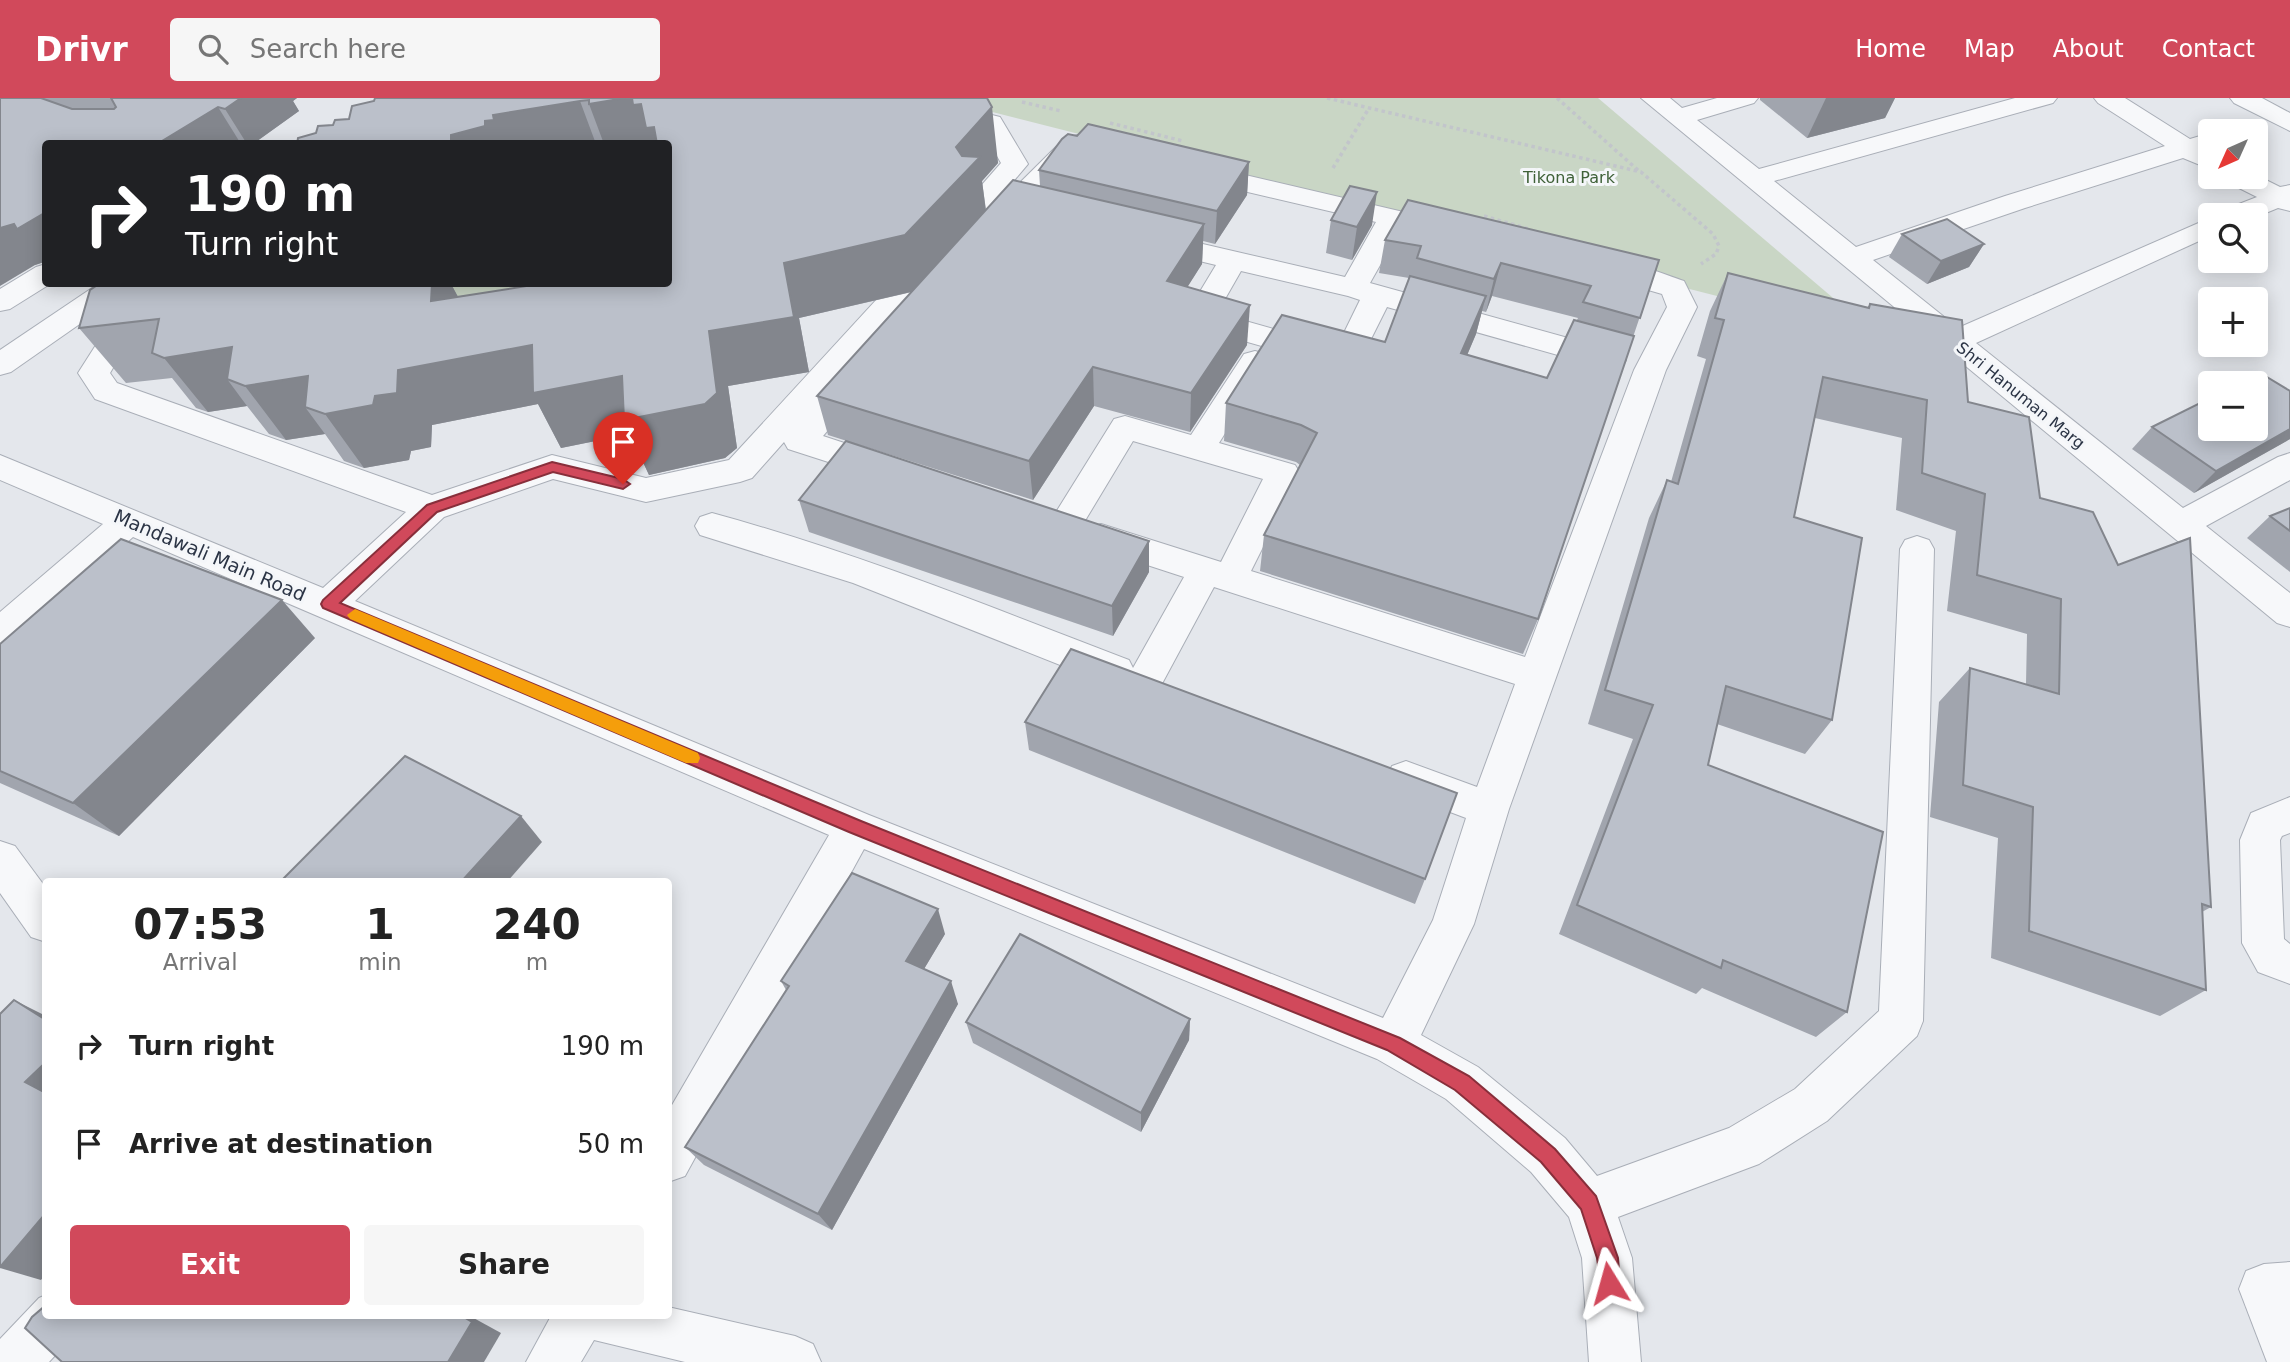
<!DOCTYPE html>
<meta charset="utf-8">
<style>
:root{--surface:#fff;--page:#f6f6f6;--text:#222;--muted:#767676;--accent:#d1495b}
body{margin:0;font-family:"DejaVu Sans",sans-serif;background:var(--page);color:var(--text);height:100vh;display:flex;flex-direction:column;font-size:26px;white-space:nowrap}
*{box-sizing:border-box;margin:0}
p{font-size:23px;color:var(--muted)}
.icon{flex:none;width:38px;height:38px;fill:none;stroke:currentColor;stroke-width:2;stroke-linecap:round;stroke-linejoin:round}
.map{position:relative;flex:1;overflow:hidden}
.drawer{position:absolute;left:42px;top:780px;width:630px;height:441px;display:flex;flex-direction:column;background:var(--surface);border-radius:7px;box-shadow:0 4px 18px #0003}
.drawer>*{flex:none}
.banner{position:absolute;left:42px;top:42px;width:630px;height:147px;border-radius:7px;box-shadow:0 4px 18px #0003;background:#202124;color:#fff;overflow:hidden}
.needle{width:46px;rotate:225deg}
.buttons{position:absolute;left:2198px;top:21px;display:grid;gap:14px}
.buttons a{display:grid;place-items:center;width:70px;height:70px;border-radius:7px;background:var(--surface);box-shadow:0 4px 18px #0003;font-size:35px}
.pin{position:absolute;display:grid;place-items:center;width:60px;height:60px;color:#fff;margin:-72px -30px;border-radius:50% 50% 50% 0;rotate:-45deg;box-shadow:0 0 7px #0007}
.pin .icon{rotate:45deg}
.me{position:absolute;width:77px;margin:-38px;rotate:352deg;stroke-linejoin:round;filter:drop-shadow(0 0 5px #0008)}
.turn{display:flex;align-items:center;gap:24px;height:147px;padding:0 28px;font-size:32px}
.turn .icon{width:91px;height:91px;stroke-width:2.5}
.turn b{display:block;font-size:49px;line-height:60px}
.eta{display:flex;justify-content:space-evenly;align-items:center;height:119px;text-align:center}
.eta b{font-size:42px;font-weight:700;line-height:49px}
.action{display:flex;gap:14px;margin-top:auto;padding:14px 28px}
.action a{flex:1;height:80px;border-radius:7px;background:var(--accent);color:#fff;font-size:28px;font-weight:700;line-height:80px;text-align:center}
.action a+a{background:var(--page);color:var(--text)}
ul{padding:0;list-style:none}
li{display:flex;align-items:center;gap:21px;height:98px;padding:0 28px}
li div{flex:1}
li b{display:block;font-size:26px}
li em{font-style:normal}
header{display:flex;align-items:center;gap:42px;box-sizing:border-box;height:98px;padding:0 35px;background:var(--accent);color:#fff}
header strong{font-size:33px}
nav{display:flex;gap:38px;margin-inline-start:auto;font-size:24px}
.search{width:490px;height:63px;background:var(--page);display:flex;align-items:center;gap:18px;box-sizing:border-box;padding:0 24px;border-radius:7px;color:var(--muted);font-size:26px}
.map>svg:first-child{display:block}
.green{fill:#c9d6c5}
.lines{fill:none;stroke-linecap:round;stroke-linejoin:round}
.minor-casing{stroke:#a9aeb7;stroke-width:2}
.path{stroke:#c2c5cb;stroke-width:3.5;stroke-dasharray:3.5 3.5;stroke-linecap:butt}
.minor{fill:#f7f8fa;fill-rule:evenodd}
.wall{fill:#a1a5ae;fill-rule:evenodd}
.shaded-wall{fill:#83868d}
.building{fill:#bbc0ca;stroke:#83868d;stroke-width:2}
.route{fill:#d1495b;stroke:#882f3b;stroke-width:2}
.slow{fill:#f59e0b}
.labels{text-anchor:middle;stroke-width:6;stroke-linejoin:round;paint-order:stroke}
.far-park-label{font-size:16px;fill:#3f6138;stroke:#f4f6f9}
.far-street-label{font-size:16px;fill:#2b3445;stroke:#f4f6f9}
.street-label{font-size:19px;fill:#2b3445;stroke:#f4f6f9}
</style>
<header>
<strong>Drivr</strong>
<div class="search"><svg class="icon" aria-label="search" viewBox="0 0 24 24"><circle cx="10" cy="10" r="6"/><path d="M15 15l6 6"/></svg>Search here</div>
<nav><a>Home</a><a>Map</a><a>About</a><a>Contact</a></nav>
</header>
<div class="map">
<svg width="2290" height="1264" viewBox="0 0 2290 1264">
<rect width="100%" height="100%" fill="#e4e7ec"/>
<g class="green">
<path d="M947,0H1598L1879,239L945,2Z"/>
<path d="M429,186H537L458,206Z"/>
</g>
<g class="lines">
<defs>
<g id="minor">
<path d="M879,0H923L1000,19L1028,66L990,111L980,113L970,111L966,105L1001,65L981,30L883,5Z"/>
<path d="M1641,0H1670L1682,10L1717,0H1758L1754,5L1697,22L1759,71L2015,0H2057L2053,5L1774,83L1856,149L2005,98L2165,48L2098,5L2094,0H2125L2190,41L2210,35L2209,65L2200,67L2183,60L2025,110L1873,162L1958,230L2210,120V138L1976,245L2183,410L2278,359L2290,355V382L2206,428L2290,495V529L2277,525Z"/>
<path d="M2230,0H2262L2290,15V33L2234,5Z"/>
<path d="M1078,37L1087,39L1091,45L1087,51L1006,130L996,132L986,130L982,124L986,118L1066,39Z"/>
<path d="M1198,66L1459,127L1463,133L1459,139L1449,142L1401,130L1370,185L1622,255L1626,262L1622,269L1611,272L1387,209L1357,269L1346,272L1188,227L1184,220L1216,167L1141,149L1137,143L1141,137L1151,134L1345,179L1376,124L1188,80L1185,74L1188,68ZM1241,173L1348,198L1360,202L1337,249L1217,215Z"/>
<path d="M2256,77L2280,89L2290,87V113L2278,110L2256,119L2222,117L2226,111L2257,99L2229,85L2226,79Z"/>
<path d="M933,148L943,151L947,157L849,270L858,268L869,271L874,278L823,338L899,363L904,371L899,379L887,383L875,379L788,351L784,344L752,380L740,384L646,404L553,381L444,419L355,503L869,717L1383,920L1433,822L1466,720L1392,692L1386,680L1392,668L1406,663L1477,689L1515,586L1214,489L1157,595L1144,599L1131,595L1126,585L1116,588L1103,584L853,485L700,437L695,428L700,419L712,415C855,454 991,509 1129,562L1133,570L1184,479L1089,448L1084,439L1089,430L1101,426L1221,464L1263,381L1133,343L1077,436L1065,440L1053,436L1048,427L1114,321L1125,318L1191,337L1244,256L1255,253L1266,256L1270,263L1219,345L1295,367L1300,375L1251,473L1525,559L1634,272L1667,209L1662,196L1593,176L1589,170L1593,164C1617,157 1661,175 1684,183L1697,209L1666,272L1509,711L1474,826L1421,937L1478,969L1565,1040L1597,1078L1729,1030L1795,991L1879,913L1900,451L1905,442L1917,438L1929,442L1934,451L1923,923L1917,938L1827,1023L1759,1066L1618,1119L1632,1160L1641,1264H1589L1582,1160L1569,1119L1531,1074L1446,1001L1377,961L864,751L685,1078L668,1084V1014L829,737L133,439L13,545L0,549V514L103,426L0,382V357L323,490L406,414L95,301L78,275L101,239L178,186H212L207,193L123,253L110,275L117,285L432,397L552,357L646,380L729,362L923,151Z"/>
<path d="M46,166V186H50L10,211L0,213V191L36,169Z"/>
<path d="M98,186H132L127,193L11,274L0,277V252Z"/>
<path d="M2290,699V735L2282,738L2280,742L2284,841L2290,846V886L2258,874L2242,845L2240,742L2251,715Z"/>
<path d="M0,743L15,748L46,790V844L31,839L0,795Z"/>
<path d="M2290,1164V1264H2267L2239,1191L2246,1173L2264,1166Z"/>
<path d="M46,1197V1218H82L75,1236L49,1264H0V1241L39,1200Z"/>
<path d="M668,1209L795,1238L813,1246L821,1264H685L594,1242L581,1264H526L551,1218H668Z"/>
</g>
</defs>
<use href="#minor" class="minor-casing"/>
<g class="path">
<path d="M1327,0L1641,74L1713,136L1719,148L1716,156L1701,166"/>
<path d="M1557,0L1640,74"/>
<path d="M1022,4L1061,13"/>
<path d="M1110,25L1183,43"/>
<path d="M1333,70L1369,10"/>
<path d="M1484,118L1529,131"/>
</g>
<use href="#minor" class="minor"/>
</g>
<g class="wall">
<path d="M0,0H297L293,3L299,13L253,46H46V165L44,164L35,167Z"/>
<path d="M987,0L998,65L982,83L986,112L1040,88L1039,72L1077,38L1249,64L1247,97L1215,146L1203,143L1202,166L1187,189L1247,247L1190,334L1094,308L1033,402L828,337L817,298L912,194L799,220L809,274L728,288L737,350L725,360L649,377L630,336L561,350L538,306L432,327L431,349L411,353L409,362L364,370L344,363L325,336L286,342L269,336L247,308L208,314L196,310L172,280L126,285L79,230L99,186H451L458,199L668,186V46H297L316,35L349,21L374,3Z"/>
<path d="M1760,0H1895L1885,20L1807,40L1760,2Z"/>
<path d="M1331,122L1372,127L1352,162L1326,155Z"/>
<path d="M1902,136L1984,146L1969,169L1927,186L1889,159Z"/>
<path d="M1385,142L1659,162L1538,521L1523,556L1260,473L1264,437L1300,367L1296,364L1224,343L1226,305L1385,244L1409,180L1379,175ZM1492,198L1578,220L1547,280L1467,257L1476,236L1482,213L1486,214Z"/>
<path d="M1728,175L1867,210L1870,206L1968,304L2040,400L2211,809L2202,814L2206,892L2160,918L1991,860L1998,740L1930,719L1939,604L1970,570L2026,586L2027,536L1947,513L1956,433L1896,412L1902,340L1815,320L1794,419L1832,622L1805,656L1717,626L1708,667L1847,914L1816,939L1702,890L1696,896L1559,836L1633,641L1588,626L1649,420L1667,382L1671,384L1706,261L1697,258L1710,213Z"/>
<path d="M2204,307L2290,341L2194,395L2132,351L2152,329Z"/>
<path d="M799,402L1149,443V474L1113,538L809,434Z"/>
<path d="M2290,410V474L2247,440L2270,418Z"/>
<path d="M315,540L119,738L0,685V546Z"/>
<path d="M1025,624L1425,781L1415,806L1029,652Z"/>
<path d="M945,836L924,871L958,906L832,1132L704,1067L685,1049L786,892L781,883Z"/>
<path d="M1190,921L1189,942L1141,1034L973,945L966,924Z"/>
</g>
<g class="shaded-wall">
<path d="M241,0H297L293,3L299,13L253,46H247L225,11Z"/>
<path d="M625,0H632L641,6L654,29L660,46H604L589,6Z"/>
<path d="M1826,0H1895L1885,20L1807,40Z"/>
<path d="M580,3L596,46H451V37L485,23L493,17Z"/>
<path d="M218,9L241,46H157Z"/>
<path d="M992,9L998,65L982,83L986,114L915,193L799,220L809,274L728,288L737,350L725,360L649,377L630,336L561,350L538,306L432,327L431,349L411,353L409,362L364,370L325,316L305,309L325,336L286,342L245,288L227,281L247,308L208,314L164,260L232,249L308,278L375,298L398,272L532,247L709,233L784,165L956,49Z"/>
<path d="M1249,64L1247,97L1215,146L1217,113Z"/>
<path d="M1377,94L1372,127L1352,162L1357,129Z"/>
<path d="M46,114V165L44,164L35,167L0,188V130Z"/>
<path d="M1204,126L1202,166L1166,223L1167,183Z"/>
<path d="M1984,146L1969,169L1927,186L1941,163Z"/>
<path d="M1501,165L1492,198L1486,214L1494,181Z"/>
<path d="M424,186H451L463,208L431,203Z"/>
<path d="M1486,198L1476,236L1452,293L1461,255Z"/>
<path d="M1250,207L1247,247L1190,334L1191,295Z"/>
<path d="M1093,269L1094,308L1033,402L1029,363Z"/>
<path d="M2290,331V341L2194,395L2216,373Z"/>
<path d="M1149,443V474L1113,538L1112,508Z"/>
<path d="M282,502L315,540L119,738L73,705Z"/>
<path d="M521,718L542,744L507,784H461Z"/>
<path d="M938,811L945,836L915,886L906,863Z"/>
<path d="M951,883L958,906L832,1132L818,1116Z"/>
<path d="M14,902L46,918V922Z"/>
<path d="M1190,921L1189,942L1141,1034V1015Z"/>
<path d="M46,964V995L25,984Z"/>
<path d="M46,1115V1176L41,1182L0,1170V1169Z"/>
<path d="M462,1218H470L501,1235L484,1264H448Z"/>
</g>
<g class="building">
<path d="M0,0H41L72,11H114L116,9L111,0H241L225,11L218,9L157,46H46V114L17,131L14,126L0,130Z"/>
<path d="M375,0H625L589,6V2L580,3L493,17L494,22L485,23V28L451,37V46H297L298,40L316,35L318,28L333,27L335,22L349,21L352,8L374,3Z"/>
<path d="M632,0H987L992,9L956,49L962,58L980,59L905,137L784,165L794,219L709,233L717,295L705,306L624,322L622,278L533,295L532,247L398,272L397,295L375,298L373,307L325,316L305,309L308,278L245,288L227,281L232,249L164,260L152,255L159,221L79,230L90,192L99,186H432L431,203L527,188V186H668V46H657L654,29L646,30L641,6L633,7Z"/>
<path d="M1088,26L1249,64L1217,113L1039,72L1062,41L1068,36L1077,38Z"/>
<path d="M1013,82L1204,126L1167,183L1250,207L1191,295L1093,269L1029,363L817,298Z"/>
<path d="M1350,88L1377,94L1357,129L1331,122Z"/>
<path d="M1408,102L1659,162L1640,220L1583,204L1591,188L1501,165L1494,181L1417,160L1421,148L1385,142Z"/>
<path d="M1947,121L1984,146L1941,163L1902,136Z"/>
<path d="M1728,175L1869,210L1870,206L1962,222L1968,304L2029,319L2040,400L2093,414L2118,467L2190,440L2211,809L2202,806L2206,892L2029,833L2033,709L1963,687L1970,570L2059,596L2061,501L1977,477L1985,396L1922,375L1927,302L1823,279L1794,419L1862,440L1832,622L1726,588L1708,667L1883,734L1847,914L1723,862L1721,870L1577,807L1653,607L1605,592L1667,382L1678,386L1724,222L1715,220Z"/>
<path d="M1410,178L1486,198L1461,255L1547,280L1574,222L1634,238L1538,521L1264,437L1317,335L1301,327L1226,305L1282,217L1385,244Z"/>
<path d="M2262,276L2290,293V331L2216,373L2152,329L2200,305L2204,307L2210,304V331H2256V285H2245Z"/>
<path d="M846,343L1149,443L1112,508L799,402Z"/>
<path d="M2290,410V433L2270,418Z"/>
<path d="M121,441L282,502L73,705L0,673V546Z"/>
<path d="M1071,551L1457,695L1425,781L1025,624Z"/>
<path d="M405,658L521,718L461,784H280Z"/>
<path d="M852,775L938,811L906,863L951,883L818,1116L685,1049L789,888L781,883Z"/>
<path d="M1020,836L1190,921L1141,1015L966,924Z"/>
<path d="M14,902L46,922V964L25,984L46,995V1115L0,1169V916Z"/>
<path d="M46,1207V1218H462L472,1224L448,1264H62L25,1230L32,1219Z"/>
</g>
<path class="route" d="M552,364L623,381L630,386L623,391L553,374L437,414L340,505L861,723L1400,940L1469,978L1555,1051L1596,1098L1618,1160L1620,1185L1617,1193L1609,1196L1602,1193L1597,1160L1581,1111L1541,1064L1455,992L1387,952L849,734L323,510L321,506L323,502L427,407Z"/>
<path class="slow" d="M355,511L698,655L700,660L698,665H686L350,521L347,517Z"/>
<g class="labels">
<g class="far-park-label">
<text x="1569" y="85">Tikona Park</text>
</g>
<g class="far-street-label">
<text transform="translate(2021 297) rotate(39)" y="6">Shri Hanuman Marg</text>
</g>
<g class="street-label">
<text transform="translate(210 457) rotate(23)" y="7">Mandawali Main Road</text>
</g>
</g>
</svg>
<div class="buttons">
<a><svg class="needle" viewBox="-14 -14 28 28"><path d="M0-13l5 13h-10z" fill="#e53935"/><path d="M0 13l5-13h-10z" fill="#767676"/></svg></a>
<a><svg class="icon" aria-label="search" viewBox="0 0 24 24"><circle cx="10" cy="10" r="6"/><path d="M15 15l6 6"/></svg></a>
<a>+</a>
<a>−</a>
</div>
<div class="pin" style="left:623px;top:386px;background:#d93025"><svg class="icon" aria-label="arrive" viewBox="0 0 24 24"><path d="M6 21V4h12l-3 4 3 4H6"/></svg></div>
<svg class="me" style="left:1609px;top:1185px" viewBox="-20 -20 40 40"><path d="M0-17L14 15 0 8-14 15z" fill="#d1495b" stroke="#fff" stroke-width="4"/></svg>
<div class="banner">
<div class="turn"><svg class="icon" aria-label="right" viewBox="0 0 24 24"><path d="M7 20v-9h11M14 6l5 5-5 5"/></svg><div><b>190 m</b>Turn right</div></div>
</div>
<section class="drawer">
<div class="eta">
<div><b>07:53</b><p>Arrival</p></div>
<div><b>1</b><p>min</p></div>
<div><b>240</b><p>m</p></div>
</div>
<ul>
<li><svg class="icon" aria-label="right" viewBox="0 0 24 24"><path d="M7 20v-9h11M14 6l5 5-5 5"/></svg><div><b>Turn right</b></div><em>190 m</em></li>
<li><svg class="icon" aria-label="arrive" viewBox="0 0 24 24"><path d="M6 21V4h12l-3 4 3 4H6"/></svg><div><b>Arrive at destination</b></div><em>50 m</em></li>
</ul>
<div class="action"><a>Exit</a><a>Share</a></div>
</section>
</div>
